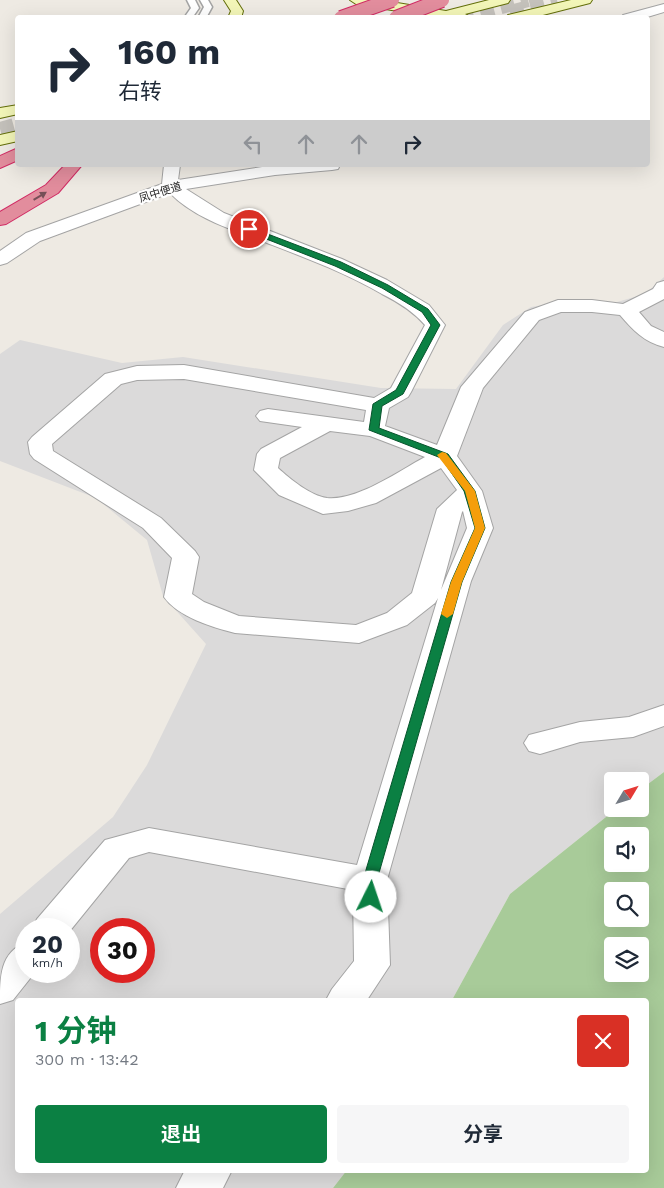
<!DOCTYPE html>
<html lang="zh">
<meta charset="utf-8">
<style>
:root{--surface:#fff;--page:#f6f6f7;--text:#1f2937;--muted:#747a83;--accent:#0b8043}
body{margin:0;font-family:"Work Sans","Noto Sans SC",sans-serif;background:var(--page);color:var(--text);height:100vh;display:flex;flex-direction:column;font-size:19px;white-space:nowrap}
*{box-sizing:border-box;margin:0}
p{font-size:16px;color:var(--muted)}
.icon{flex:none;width:28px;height:28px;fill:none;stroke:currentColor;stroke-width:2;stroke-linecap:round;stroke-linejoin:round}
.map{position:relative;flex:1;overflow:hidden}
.panel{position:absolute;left:15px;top:998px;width:634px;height:175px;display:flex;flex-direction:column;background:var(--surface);border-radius:5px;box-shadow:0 5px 20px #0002}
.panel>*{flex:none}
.top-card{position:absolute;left:15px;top:15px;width:635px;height:152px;border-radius:5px;box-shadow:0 5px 20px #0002;background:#fff;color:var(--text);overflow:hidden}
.needle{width:32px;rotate:52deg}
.controls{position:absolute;left:604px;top:772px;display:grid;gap:10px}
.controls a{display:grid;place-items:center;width:45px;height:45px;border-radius:5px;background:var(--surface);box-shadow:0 5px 20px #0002;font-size:25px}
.speed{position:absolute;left:15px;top:918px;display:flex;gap:10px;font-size:25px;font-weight:700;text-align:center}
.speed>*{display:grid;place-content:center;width:65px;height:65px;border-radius:50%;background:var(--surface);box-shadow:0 5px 20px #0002;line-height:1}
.speed small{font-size:12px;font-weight:400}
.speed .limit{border:8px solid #d22;background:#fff;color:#111}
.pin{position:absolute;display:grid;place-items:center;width:42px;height:42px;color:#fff;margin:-21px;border:2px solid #fff;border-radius:50%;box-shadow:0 1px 5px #0007}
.me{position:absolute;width:55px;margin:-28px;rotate:4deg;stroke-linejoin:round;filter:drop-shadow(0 0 4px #0008)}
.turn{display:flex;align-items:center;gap:18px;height:105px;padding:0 20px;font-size:22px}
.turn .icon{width:65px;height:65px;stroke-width:2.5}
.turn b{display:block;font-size:35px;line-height:42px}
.lanes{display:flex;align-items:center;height:48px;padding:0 20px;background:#0003;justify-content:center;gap:25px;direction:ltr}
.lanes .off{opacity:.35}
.round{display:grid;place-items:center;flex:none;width:52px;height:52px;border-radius:5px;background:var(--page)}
.headline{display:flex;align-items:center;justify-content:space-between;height:85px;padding:0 20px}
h1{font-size:30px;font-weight:700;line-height:38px;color:var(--accent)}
.action{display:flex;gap:10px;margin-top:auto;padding:10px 20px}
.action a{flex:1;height:58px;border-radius:5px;background:var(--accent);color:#fff;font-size:20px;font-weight:700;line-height:58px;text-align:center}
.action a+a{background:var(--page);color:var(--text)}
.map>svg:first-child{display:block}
.residential{fill:#dbdada;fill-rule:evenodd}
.forest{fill:#a8cb99;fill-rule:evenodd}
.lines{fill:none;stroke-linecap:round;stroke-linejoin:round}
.primary-tunnel{stroke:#c4c1bb;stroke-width:14;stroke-dasharray:14 7;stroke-linecap:butt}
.lane-casing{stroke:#a4a4a4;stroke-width:3}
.street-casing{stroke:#a4a4a4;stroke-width:2}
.secondary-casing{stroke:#636e09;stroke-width:2}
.highway-casing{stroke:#d12b64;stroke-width:2}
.lane{fill:#fff;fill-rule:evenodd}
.street{fill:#fff;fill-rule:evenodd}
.secondary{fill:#f3f6b8;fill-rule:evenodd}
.highway{fill:#e28d9d;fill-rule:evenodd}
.highway-bridge-casing{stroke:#d12b64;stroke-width:16;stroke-linecap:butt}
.highway-bridge{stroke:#e28d9d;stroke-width:14}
.oneway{fill:#764f57}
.route{fill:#0b8043;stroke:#07532c}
.slow{fill:#f59e0b}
.labels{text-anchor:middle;stroke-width:4.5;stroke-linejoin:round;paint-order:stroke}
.far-street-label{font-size:11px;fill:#1d1d1d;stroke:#fff}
</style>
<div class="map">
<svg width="664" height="1188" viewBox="0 0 664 1188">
<rect width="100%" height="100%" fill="#eeeae3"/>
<path class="residential" d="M664,277V772L640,790V781H612V809H616L510,894L452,1000H18V1170H347L333,1188H0V914L113,817L147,765L206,644L163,596L147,540L96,498L0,461V354L20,340L122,363L183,357L381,388L456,389L503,325L531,307L568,301L617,302L645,294ZM26,929H69V971H26ZM101,929H144V971H101Z"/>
<path class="forest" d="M664,772V1188H333L347,1170H646V1000H452L510,894L616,809H640V790ZM612,836H640V864H612ZM612,891H640V919H612ZM640,946V974H612V946Z"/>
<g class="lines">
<g class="primary-tunnel">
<path d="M510,12L557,0"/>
<path d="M460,18L528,0"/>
<path d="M0,129L18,124"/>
</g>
<defs>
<g id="lane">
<path d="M187,0H195L199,8L192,18H184L191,8Z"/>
<path d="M200,0H208L212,7L206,18H198L204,7Z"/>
</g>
<g id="street">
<path d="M664,4V12L644,18H622L623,15Z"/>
<path d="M164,165H180L178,180L275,165H340L338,169L332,170L275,175L186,189L224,213L342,259L387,280L429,305L445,325L411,392L408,397L389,408L385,426L437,445L461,387L525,312L558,300H592L623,304L653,289L657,283L664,281V299L639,312L651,326L664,332V347C644,342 633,330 620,315L592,312H561L539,320L483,388L457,456L482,491L493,528L471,581L387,880L390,965L367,1000H326L332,989L354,961L353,890L149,852L129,858L69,932V929H32L37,919L105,840L149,828L357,865L438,598L435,603L407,625L359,643L235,633C212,627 178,617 164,597L172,558L143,528L34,459L30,454L28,442L32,437L105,374L137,366L184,365L374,398L391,388L425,325C413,311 398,302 382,294C346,273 306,258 267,243C234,230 195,219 170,193L40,241L7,263L0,265V251L26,233L162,184ZM184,379L366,410L364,422L268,409L260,411L256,416L260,421L302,427L261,449L257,454L254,470L279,495L323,514L348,511L376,503L441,468L457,490L437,509L412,593L387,613L356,625L239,616L204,602L192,594L199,557L195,551L161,518L53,451L52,444L121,384L137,380ZM330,431L370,436L425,457C399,471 357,501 327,498C311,496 290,479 278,468L280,458ZM463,511L467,528L441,590L462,512Z"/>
<path d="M664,705V726L633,737L580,742L540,754L529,751L524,743L529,735L580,722L629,717Z"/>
<path d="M26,942V971H36L13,1000L0,1004C0,976 0,953 26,942Z"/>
<path d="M185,1170H232L223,1188H176Z"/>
</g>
<g id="secondary">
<path d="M224,0H236L243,11L241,18H228L231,11Z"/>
<path d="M350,0H379L446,11L489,0H510L508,3L465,14L472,18H439L356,4Z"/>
<path d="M571,0H592L590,3L531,18H507L508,15Z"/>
<path d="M18,105V114L0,118V108Z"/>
<path d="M18,131V141L0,145V135Z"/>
</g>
<g id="highway">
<path d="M18,148V160L0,168V156Z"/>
<path d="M65,165H82L58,193L6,224L0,225V212L46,185Z"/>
</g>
</defs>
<use href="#lane" class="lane-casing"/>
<use href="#street" class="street-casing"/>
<use href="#secondary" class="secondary-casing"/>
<use href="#highway" class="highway-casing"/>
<use href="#lane" class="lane"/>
<use href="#street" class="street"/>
<use href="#secondary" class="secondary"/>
<use href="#highway" class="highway"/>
<defs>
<g id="highway-bridge">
<path d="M341,18L392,0"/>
<path d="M396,18L442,0"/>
</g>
</defs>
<use href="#highway-bridge" class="highway-bridge-casing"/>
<use href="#highway-bridge" class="highway-bridge"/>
</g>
<defs><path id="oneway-solid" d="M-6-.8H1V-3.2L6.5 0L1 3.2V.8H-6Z" transform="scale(1.25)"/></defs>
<use class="oneway" href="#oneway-solid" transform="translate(40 196) rotate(-31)"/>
<path class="route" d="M246,228H252L341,262L388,285L428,309L440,325L403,394L382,406L379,428L448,454L475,491L485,528L462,582L377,880L378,897L376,901L371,902L365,901L363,897V880L451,582L475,528L464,491L441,458L369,430L373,404L396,390L431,325L422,312L382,288L335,266L246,231Z"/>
<path class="slow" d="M442,452L446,453L475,491L485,528L462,582L453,614L447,618L441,614L451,582L475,528L465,491L437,455Z"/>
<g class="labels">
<g class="far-street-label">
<text transform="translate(160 192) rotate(-17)" y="4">凤中便道</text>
</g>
</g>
</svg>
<div class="controls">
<a><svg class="needle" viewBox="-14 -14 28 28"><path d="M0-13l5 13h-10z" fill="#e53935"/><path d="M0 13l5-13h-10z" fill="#747a83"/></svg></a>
<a><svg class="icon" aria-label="sound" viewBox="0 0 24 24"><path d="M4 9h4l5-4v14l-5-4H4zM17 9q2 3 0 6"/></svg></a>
<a><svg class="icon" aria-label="search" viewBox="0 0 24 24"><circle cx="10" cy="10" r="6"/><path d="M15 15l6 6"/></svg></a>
<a><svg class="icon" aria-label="layers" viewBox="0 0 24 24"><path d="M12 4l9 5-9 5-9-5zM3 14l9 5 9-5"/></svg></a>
</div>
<div class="speed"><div>20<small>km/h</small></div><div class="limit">30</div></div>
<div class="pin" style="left:249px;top:229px;background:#d93025"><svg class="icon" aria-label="arrive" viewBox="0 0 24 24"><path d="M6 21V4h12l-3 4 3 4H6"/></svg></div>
<svg class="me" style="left:371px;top:897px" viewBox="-20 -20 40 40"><circle r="19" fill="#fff"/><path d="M0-13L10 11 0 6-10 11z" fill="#0b8043"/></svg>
<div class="top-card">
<div class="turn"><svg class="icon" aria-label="right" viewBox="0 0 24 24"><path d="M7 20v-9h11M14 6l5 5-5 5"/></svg><div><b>160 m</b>右转</div></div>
<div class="lanes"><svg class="icon off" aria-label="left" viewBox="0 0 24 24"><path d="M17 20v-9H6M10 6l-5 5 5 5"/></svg><svg class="icon off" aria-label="ahead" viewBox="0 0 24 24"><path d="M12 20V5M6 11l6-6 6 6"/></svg><svg class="icon off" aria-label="ahead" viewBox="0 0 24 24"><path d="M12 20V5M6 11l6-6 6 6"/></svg><svg class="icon" aria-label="right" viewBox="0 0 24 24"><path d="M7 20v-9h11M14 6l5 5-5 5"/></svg></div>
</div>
<section class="panel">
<div class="headline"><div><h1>1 分钟</h1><p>300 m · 13:42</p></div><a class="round" style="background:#d93025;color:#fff"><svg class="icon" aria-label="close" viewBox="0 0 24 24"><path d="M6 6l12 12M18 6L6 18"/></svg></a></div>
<div class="action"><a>退出</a><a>分享</a></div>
</section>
</div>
